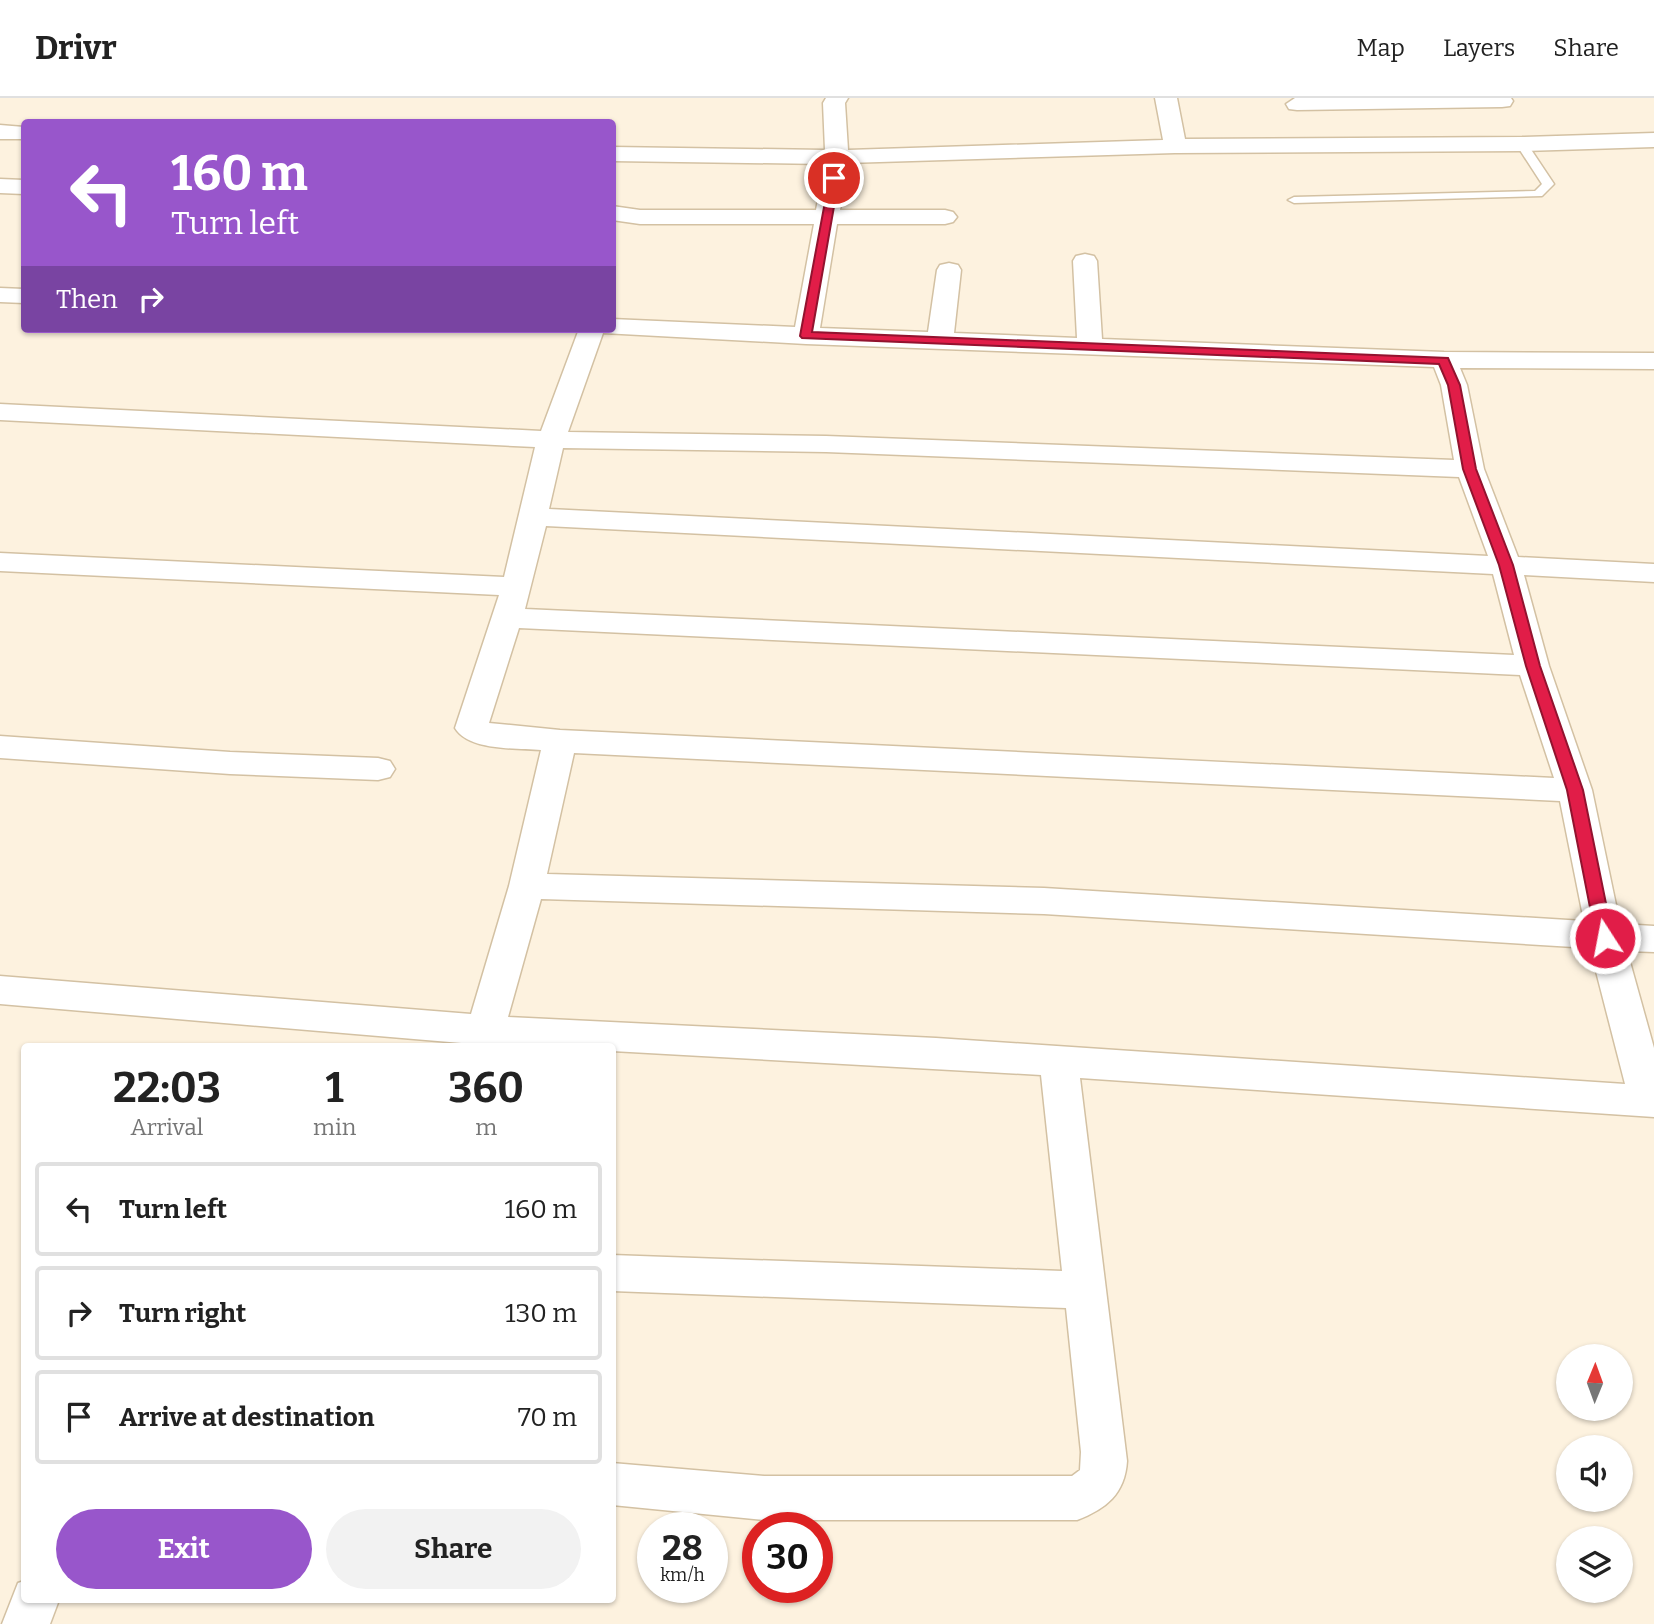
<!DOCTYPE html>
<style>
:root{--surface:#fff;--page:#f2f2f2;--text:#222;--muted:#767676;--line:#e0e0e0;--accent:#9856cb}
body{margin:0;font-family:Bitter,serif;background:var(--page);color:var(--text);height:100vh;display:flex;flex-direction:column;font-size:26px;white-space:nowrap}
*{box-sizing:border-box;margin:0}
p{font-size:23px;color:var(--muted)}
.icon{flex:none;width:38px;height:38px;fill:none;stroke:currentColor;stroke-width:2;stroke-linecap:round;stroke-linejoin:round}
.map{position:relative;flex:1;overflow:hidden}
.drawer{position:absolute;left:21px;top:945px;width:595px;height:560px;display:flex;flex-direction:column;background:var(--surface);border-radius:7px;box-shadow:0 2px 5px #0004}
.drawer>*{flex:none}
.top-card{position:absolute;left:21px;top:21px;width:595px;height:214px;border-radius:7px;box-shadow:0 2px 5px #0004;background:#9856cb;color:#fff;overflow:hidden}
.needle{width:46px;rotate:1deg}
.controls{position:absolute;left:1556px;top:1246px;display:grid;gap:14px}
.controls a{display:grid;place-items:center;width:77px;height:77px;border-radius:50%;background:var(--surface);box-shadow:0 2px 5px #0004;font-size:35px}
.speed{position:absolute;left:637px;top:1414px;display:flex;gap:14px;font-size:35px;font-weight:700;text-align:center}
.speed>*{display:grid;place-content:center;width:91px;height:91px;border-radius:50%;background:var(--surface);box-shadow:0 2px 5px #0004;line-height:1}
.speed small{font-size:18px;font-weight:400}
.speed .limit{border:10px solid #d22;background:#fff;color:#111}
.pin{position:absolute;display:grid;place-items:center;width:60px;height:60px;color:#fff;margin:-30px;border:4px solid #fff;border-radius:50%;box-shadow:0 2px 7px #0007}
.me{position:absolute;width:77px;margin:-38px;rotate:349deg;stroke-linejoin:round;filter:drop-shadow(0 0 5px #0008)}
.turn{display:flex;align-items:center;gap:24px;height:147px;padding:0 35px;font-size:32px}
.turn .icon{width:91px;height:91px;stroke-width:2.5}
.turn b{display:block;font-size:49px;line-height:60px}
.then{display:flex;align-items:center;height:66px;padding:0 35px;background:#0003;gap:14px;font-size:26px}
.eta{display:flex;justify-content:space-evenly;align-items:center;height:119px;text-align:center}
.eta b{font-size:42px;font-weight:700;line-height:49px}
.button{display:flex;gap:14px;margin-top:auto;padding:14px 35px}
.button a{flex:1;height:80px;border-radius:42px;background:var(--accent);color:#fff;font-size:28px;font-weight:700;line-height:80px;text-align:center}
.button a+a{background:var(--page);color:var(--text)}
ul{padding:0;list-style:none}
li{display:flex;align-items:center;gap:21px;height:94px;margin:0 14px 10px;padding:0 21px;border:4px solid var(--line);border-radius:7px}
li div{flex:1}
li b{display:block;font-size:26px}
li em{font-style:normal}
header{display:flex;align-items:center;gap:42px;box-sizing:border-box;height:98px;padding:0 35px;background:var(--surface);border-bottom:2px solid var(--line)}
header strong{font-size:33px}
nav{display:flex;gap:38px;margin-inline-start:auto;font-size:24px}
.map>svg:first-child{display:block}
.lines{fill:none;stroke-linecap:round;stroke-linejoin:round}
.lane-casing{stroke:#d3c1a3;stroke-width:3}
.street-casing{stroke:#d3c1a3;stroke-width:3}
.lane{fill:#fff;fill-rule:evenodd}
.street{fill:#fff;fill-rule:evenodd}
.route{fill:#e11d48;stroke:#92132f;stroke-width:2}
</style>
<header>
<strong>Drivr</strong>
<nav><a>Map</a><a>Layers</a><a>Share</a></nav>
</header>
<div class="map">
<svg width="1654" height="1526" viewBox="0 0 1654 1526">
<rect width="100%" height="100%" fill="#fdf2df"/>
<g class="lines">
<defs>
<path id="lane" d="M1518,44H1526L1554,86L1542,98L1294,105L1288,102L1294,99L1535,93L1542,86L1516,46Z"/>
<g id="street">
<path d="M826,0H848L845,5L848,52L1163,42L1155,0H1177L1185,41L1522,39L1654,35V49L1522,53L1175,55L847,65L840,112H945L953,114L957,119L953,124L945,126H837L820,230L928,234L937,172L940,167L949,165L958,167L961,172L954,235L1077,240L1073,163L1076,158L1085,156L1094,158L1097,163L1102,241L1444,254L1654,255V271L1460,270L1467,287L1484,371L1518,459L1654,466V484L1524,477L1549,568L1592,692L1620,826L1654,828V854L1627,853L1654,950V1019L1080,980L1127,1363C1125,1396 1106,1411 1077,1422H764L612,1407V1365L764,1378H1072L1080,1372L1081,1354L1066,1210L612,1193V1157L1062,1173L1041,977L612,953V948L485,947L0,906V878L471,916L509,788L541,652C516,650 469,653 455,630L499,497L0,473V455L504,479L535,349L0,322V306L541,333L579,231H612V221L795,229L814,126H640L612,122V108L640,112H816L825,66L612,63V49L825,52L823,5ZM603,235L806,246L1434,269L1441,287L1454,362L826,338L568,334ZM563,350L826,354L1459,379L1488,458L549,411ZM546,428L1493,476L1514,557L525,511ZM519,530L1520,577L1554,680L560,632L489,625ZM574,655L1560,703L1584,823L1044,790L547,776ZM541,801L1044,816L1590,850L1625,986L936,940L508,919Z"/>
<path d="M1295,0H1511L1513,3L1510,8L1502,9L1297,12L1289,11L1286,6Z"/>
<path d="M0,27L24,29V41H0Z"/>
<path d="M0,81L24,82V96L0,95Z"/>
<path d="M0,190L24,191V205L0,204Z"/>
<path d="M0,638L230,654L378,660L390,663L395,671L390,679L378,682L230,676L0,660Z"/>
<path d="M24,1483V1502H59L50,1526H2L18,1485Z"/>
</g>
</defs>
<use href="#lane" class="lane-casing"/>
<use href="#street" class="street-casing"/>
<use href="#lane" class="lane"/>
<use href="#street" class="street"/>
</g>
<path class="route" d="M830,77L839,80L812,234L1448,260L1460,287L1476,371L1513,467L1540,568L1583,692L1613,840L1610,845L1605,846L1596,840L1567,692L1526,568L1499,467L1463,371L1448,287L1439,266L802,240L800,238Z"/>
</svg>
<div class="controls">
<a><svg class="needle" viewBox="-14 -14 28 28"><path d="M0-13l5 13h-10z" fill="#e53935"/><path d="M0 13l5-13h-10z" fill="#767676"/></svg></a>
<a><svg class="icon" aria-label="sound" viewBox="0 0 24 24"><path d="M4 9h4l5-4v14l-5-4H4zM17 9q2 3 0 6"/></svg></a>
<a><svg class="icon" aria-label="layers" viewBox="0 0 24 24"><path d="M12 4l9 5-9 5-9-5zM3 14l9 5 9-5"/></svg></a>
</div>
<div class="speed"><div>28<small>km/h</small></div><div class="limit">30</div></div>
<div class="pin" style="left:834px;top:80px;background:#d93025"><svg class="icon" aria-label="arrive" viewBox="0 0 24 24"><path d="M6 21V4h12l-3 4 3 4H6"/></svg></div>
<svg class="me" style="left:1605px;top:840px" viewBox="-20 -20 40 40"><circle r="17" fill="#e11d48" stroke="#fff" stroke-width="3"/><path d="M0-11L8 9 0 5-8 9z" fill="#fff"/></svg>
<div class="top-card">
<div class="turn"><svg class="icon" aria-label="left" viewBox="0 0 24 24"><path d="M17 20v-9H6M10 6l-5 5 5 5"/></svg><div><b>160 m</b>Turn left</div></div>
<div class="then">Then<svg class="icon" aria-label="right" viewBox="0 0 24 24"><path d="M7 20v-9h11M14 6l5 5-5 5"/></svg></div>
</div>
<section class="drawer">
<div class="eta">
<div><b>22:03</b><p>Arrival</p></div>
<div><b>1</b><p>min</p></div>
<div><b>360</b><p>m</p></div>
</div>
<ul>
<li><svg class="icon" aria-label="left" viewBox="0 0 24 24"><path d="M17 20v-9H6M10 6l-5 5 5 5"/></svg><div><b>Turn left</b></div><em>160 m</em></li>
<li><svg class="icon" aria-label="right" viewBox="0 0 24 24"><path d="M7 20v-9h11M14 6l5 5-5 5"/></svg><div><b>Turn right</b></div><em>130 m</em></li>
<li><svg class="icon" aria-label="arrive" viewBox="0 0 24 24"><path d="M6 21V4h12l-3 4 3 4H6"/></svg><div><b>Arrive at destination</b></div><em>70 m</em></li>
</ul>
<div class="button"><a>Exit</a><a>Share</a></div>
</section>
</div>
